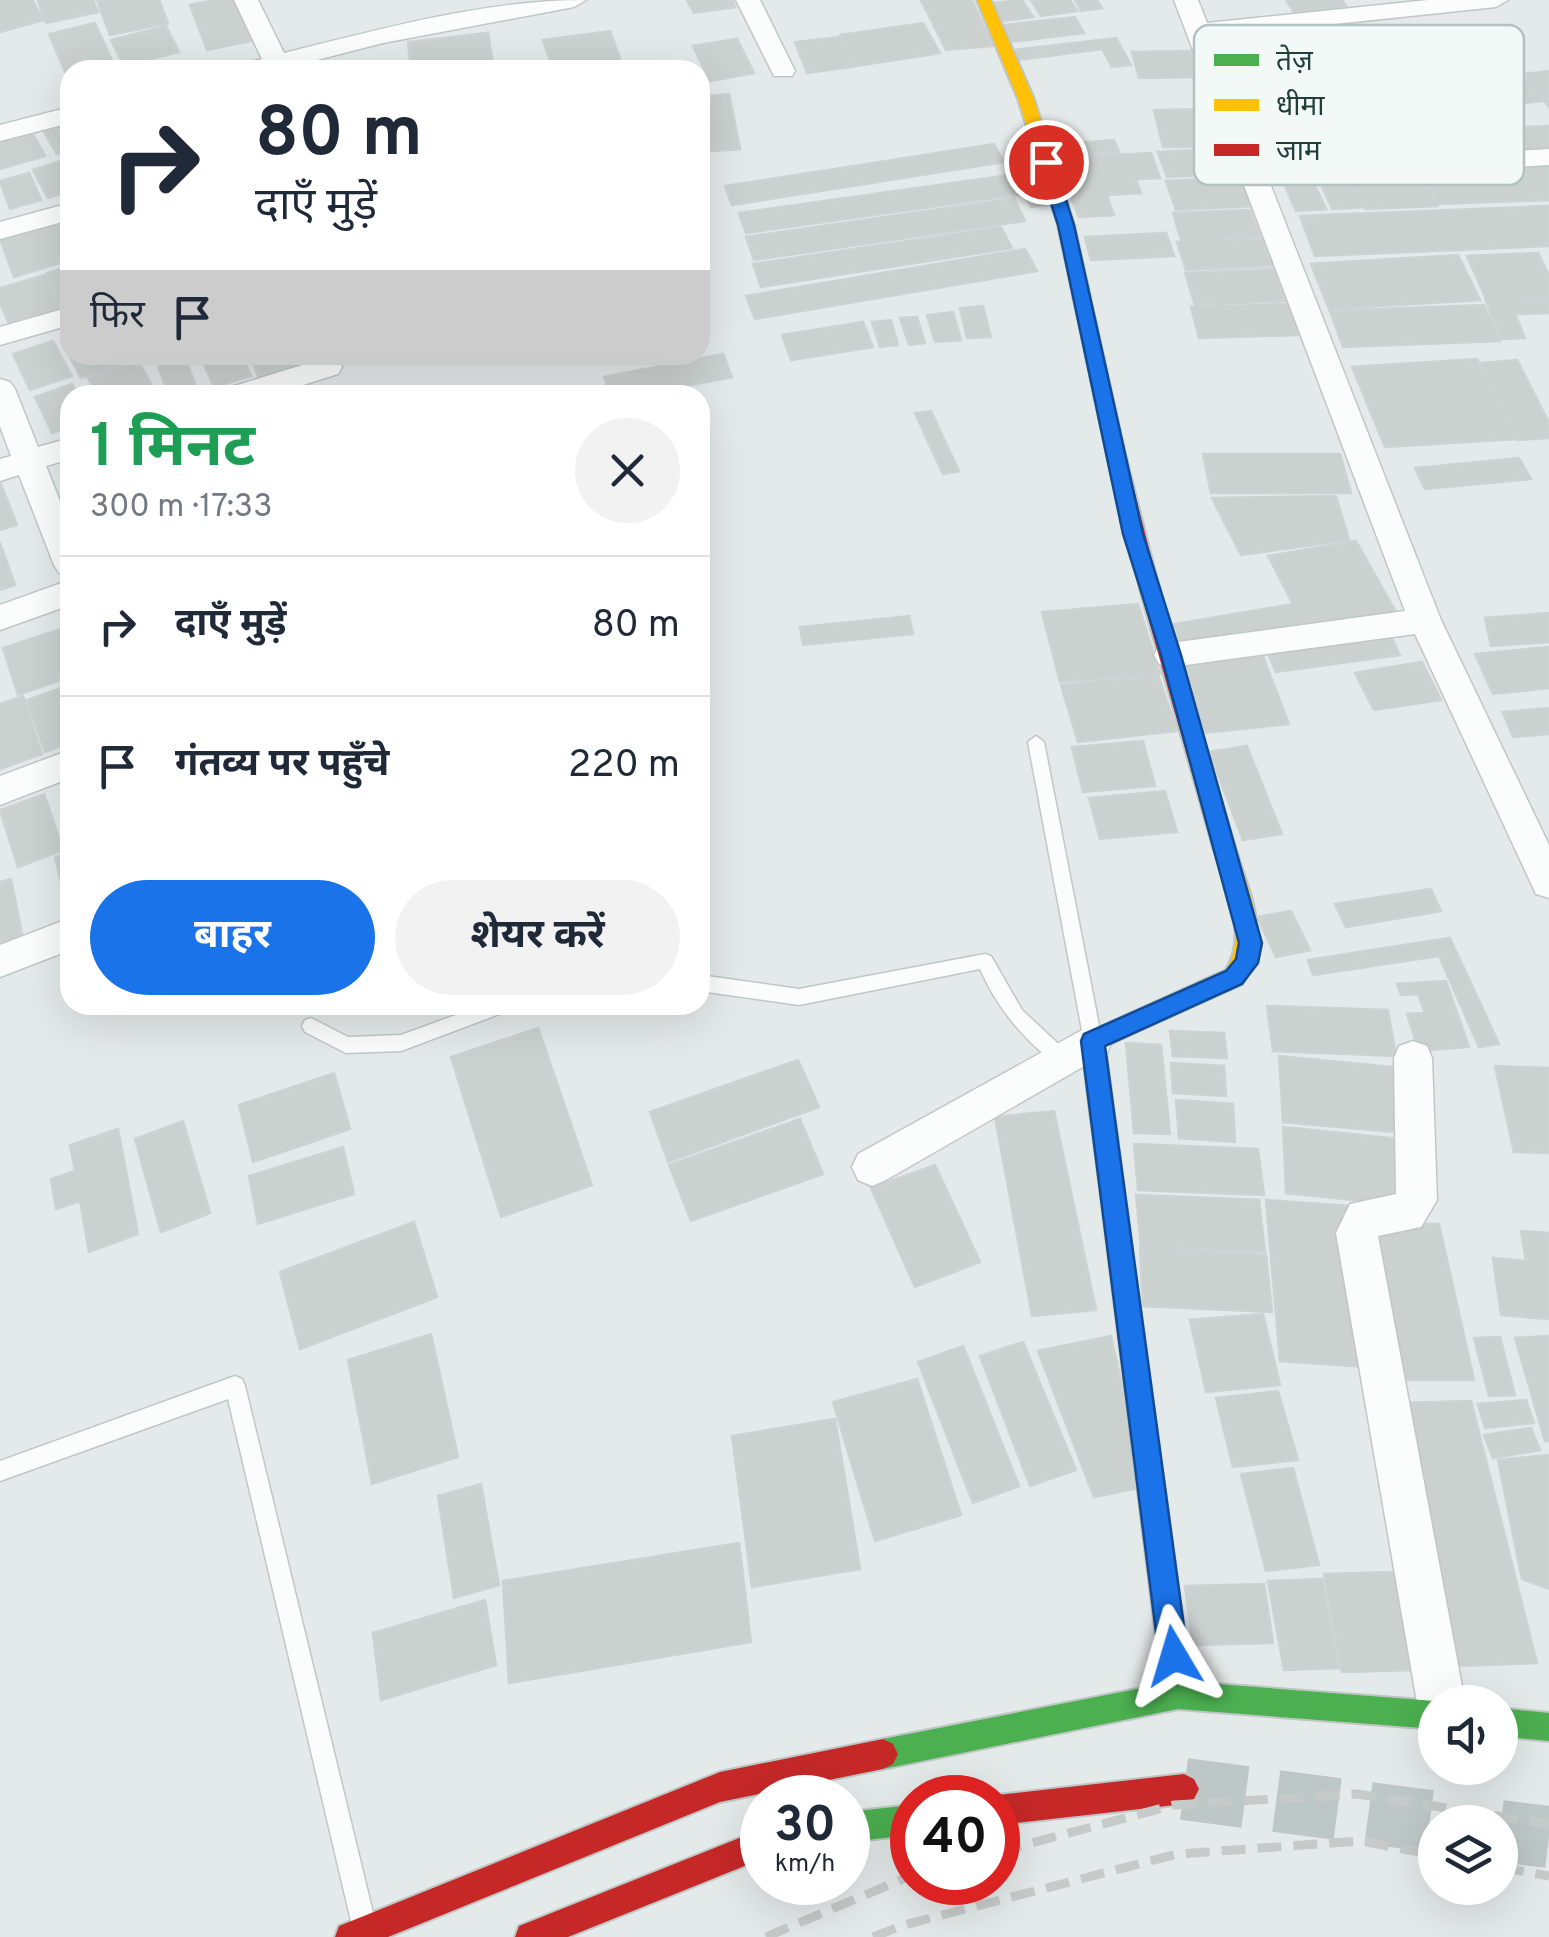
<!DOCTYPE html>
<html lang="hi">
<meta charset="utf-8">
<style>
:root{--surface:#fff;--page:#f2f2f3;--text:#1f2937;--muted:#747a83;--line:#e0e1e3;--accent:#1a73e8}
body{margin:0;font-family:Overpass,"Noto Sans Devanagari",sans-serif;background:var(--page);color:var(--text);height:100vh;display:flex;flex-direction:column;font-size:38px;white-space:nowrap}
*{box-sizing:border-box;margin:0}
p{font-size:32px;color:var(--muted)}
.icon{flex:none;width:55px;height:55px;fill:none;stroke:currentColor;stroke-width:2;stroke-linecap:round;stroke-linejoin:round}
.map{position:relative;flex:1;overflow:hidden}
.sheet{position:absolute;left:60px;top:385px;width:650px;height:630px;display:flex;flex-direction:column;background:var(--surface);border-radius:30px;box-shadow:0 10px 40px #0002}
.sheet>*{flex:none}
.guide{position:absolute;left:60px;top:60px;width:650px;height:305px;border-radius:30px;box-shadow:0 10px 40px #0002;background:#fff;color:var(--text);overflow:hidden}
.tools{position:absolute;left:1418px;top:1685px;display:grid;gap:20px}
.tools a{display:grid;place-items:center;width:100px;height:100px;border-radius:50%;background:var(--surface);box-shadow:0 10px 40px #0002;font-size:50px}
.speed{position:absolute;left:740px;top:1775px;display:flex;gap:20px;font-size:50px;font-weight:700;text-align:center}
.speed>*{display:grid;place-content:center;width:130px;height:130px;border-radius:50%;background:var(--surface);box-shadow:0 10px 40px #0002;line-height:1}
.speed small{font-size:25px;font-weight:400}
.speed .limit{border:15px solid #d22;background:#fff;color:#111}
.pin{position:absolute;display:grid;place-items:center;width:85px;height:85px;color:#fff;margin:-42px;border:5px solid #fff;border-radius:50%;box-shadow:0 2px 10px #0007}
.me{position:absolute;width:110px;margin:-55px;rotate:353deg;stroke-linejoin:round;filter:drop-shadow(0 0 8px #0008)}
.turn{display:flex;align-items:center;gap:35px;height:210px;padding:0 30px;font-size:45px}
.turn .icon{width:130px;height:130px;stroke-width:2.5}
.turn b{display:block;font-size:70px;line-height:85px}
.then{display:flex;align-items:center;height:95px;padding:0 30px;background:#0003;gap:20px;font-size:38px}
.round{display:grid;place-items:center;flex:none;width:105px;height:105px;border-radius:52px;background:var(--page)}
.summary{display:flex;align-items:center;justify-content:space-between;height:170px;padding:0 30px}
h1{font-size:60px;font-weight:700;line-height:75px;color:#1e9e55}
.button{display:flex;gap:20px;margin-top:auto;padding:20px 30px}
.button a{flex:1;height:115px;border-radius:60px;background:var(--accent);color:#fff;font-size:40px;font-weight:700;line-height:115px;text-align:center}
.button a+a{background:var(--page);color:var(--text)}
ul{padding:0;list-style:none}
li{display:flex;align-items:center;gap:30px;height:140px;padding:0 30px;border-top:2px solid var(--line)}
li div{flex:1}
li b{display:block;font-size:38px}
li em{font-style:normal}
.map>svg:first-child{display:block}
.building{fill:#cbd1cf;stroke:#cdd3d2;stroke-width:2.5}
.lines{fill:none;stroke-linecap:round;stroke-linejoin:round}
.secondary-tunnel{stroke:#bdc8c6;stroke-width:62;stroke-dasharray:62 31;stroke-linecap:butt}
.lane-casing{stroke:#c1c7c6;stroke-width:3}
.street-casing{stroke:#c1c7c6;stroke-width:3}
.fast-casing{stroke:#bfc7c6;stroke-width:4}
.slow-casing{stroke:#bfc7c6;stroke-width:4}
.jam-casing{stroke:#bfc7c6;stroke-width:4}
.lane{fill:#fbfcfc;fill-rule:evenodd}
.street{fill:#fbfcfc;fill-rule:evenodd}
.fast{fill:#4caf50;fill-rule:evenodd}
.slow{fill:#ffc107;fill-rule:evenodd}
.jam{fill:#c62828;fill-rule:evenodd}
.rail{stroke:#c6cbca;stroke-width:9;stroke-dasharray:24 12;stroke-linecap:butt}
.route{fill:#1a73e8;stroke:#114b97;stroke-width:2.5}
.key{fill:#f2f9f7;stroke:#b3c1bf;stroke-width:2.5}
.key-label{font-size:28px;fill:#203f3c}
</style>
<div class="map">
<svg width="1549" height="1937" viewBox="0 0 1549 1937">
<rect width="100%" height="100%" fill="#e4eae9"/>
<g class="building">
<path d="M0,0H32L44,20L0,32Z"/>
<path d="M38,0H93L98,12L46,23Z"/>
<path d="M97,0H159L168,23L110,35Z"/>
<path d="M214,0H239L255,40L207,50L190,5Z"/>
<path d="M687,0H732L735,7L694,13Z"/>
<path d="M921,0H972L993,46L946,50Z"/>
<path d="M1022,0L1033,17L1003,21L992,3Z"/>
<path d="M1031,0H1070L1077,11L1041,16Z"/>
<path d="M1075,0H1097L1102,8L1081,11Z"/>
<path d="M1286,0H1342L1346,6L1294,12Z"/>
<path d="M1075,17L1084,33L1012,42L1004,25Z"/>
<path d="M95,23L116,70H70V83L49,34Z"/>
<path d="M923,23L940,53L855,66L840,35Z"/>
<path d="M166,26L179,52L124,66L111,40Z"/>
<path d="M610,31L624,70H553L543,40Z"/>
<path d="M488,33L494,70H411L408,42Z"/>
<path d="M840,37L853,67L807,73L795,42Z"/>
<path d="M1116,38L1131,65L1112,67L1102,49L1018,60L1013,50Z"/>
<path d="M737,39L754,73L710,81L693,46Z"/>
<path d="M1196,51L1203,77L1139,78L1132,52Z"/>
<path d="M1548,71L1549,73V107L1525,74Z"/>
<path d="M1528,79L1544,101L1525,103L1509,80Z"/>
<path d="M729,94L740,149L700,152V97Z"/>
<path d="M1218,109L1228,146L1163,147L1154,110Z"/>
<path d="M70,118V150L57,154L41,127Z"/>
<path d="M1549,126V149L1391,156L1380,133Z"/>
<path d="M32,132L45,156L0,169V141Z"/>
<path d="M1114,140L1119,152L1052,157L1047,145Z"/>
<path d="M994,144L1004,162L732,205L725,186Z"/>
<path d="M1233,148L1243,173L1167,177L1158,152Z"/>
<path d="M1151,153L1160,178L1136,179L1141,193L1107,195L1114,215L1079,217L1054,158Z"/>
<path d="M70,158V191L48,198L33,170Z"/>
<path d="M1549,165V200L1438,204L1422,169Z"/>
<path d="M1421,171L1437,206L1366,209L1352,173Z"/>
<path d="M1030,172L1047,205L1031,207L1024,194L746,233L739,213Z"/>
<path d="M29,173L41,200L10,209L0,181Z"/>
<path d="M1349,173L1365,207L1332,209L1317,175Z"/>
<path d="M1243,177L1254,206L1176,210L1166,181Z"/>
<path d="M1311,177L1326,209L1296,211L1282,179Z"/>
<path d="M1014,198L1025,221L754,260L746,237Z"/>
<path d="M1549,206V246L1315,256L1300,216Z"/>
<path d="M1250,210L1260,236L1181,240L1173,213Z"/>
<path d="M69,219L70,260L14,277L0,239Z"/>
<path d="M1001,227L1012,248L761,287L753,264Z"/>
<path d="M1166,233L1174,256L1091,260L1085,237Z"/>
<path d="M1261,238L1272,266L1186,270L1177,242Z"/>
<path d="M1025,249L1037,271L755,319L746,296Z"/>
<path d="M1538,253L1549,276V298L1487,301L1467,256Z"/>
<path d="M1458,255L1480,300L1329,309L1311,264Z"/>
<path d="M70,266V305L62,308L47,273Z"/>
<path d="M1273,269L1285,301L1195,305L1185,273Z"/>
<path d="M45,275L60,309L9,324L0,303V288Z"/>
<path d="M1549,300V313L1515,314L1525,338L1501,339L1486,301Z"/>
<path d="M1287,304L1299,335L1199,338L1191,307Z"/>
<path d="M1484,305L1500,341L1343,347L1330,311Z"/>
<path d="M983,306L991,337L967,338L960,308Z"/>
<path d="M953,312L961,340L935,342L927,315Z"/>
<path d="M917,317L925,343L909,345L900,318Z"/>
<path d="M891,320L898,345L880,347L872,322Z"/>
<path d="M863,322L873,347L791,360L782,335Z"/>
<path d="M70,337V355H131L134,360L81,378L61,340Z"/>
<path d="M53,341L72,376L30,390L13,354Z"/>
<path d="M723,354L732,377L638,395H610L604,377Z"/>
<path d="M171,355H184L196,387L168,395L156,359Z"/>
<path d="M200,355H242L251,376L214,387Z"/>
<path d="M249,355H295L300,366L259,378Z"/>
<path d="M1477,359L1516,439L1385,447L1352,367Z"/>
<path d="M1517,360L1549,423V438L1518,440L1480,363Z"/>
<path d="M138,361L156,392L97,395L88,378Z"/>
<path d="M72,384L78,395H70V427L52,433L35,397Z"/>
<path d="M931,411L959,471L943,474L915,413Z"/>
<path d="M1203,454H1340L1351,493H1211Z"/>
<path d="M1519,458L1531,479L1425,489L1415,468Z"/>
<path d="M0,482L17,525L0,530Z"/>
<path d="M1336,496L1349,540L1241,555L1212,498Z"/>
<path d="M1356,541L1396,612L1181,648L1170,625L1293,604L1268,556Z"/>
<path d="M0,543L15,585L0,590Z"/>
<path d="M1138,604L1160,674L1060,682L1042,612Z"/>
<path d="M1549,613V642L1491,646L1485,618Z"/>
<path d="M909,616L913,634L803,645L800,627Z"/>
<path d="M67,627L70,677L18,695L3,648Z"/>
<path d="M1388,631L1400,655L1276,672L1265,646Z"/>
<path d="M1549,647V688L1493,694L1475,654Z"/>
<path d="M1262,654L1289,724L1204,733L1179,663Z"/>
<path d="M1422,662L1441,700L1374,710L1355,673Z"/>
<path d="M1158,675L1177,731L1078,742L1061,685Z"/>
<path d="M70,685V743L45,752L27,700Z"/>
<path d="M23,696L42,754L0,769V704Z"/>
<path d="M1549,708V734L1513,737L1503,712Z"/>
<path d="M1143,741L1155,786L1083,792L1072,747Z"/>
<path d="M1247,746L1282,834L1243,840L1209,752Z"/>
<path d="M1165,791L1177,832L1100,839L1089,798Z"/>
<path d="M44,794L63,850L18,867L0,810Z"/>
<path d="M70,852V919L55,857Z"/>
<path d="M11,879L25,948L0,956V882Z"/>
<path d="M1431,889L1441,911L1346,927L1335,904Z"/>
<path d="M1291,911L1310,950L1276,957L1257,917Z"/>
<path d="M1450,938L1499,1044L1479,1047L1439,956L1313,975L1308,960Z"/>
<path d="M1446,981L1469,1047L1419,1051L1407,1014L1425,1013L1418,994L1401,995L1397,984Z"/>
<path d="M1267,1006L1388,1010L1396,1056L1273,1051Z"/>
<path d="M538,1028L592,1185L501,1217L451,1057Z"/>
<path d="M1170,1031L1224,1033L1227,1058L1173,1056Z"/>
<path d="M1126,1043L1161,1045L1170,1134L1134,1133Z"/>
<path d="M1279,1056L1401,1068L1408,1133L1283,1122Z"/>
<path d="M798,1060L819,1107L668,1162L650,1112Z"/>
<path d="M1171,1063L1224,1066L1226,1096L1173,1093Z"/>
<path d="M1495,1066L1549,1068V1153L1514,1152Z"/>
<path d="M334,1073L350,1129L253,1162L239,1105Z"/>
<path d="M1176,1100L1233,1104L1235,1142L1179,1138Z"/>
<path d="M1054,1111L1096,1310L1032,1316L995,1117Z"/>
<path d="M800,1119L823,1174L691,1221L669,1165Z"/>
<path d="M183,1121L210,1213L161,1232L135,1139Z"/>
<path d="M1283,1127L1399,1139L1406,1205L1286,1193Z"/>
<path d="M118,1129L138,1234L89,1252L80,1201L56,1209L51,1179L75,1171L70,1145Z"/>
<path d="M1134,1144L1258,1149L1264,1195L1138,1190Z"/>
<path d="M343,1147L354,1194L258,1224L249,1176Z"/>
<path d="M935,1165L980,1262L915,1287L871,1188Z"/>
<path d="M1136,1195L1259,1200L1265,1252L1141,1247Z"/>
<path d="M1266,1200L1348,1206L1366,1367L1280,1361Z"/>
<path d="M414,1222L437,1297L300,1349L280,1272Z"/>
<path d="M1366,1224H1439L1474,1380H1397Z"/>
<path d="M1521,1231L1549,1233V1319L1501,1315L1493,1258L1526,1261Z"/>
<path d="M1140,1248L1266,1255L1272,1312L1143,1306Z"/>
<path d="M1263,1314L1280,1385L1206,1392L1190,1320Z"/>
<path d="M431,1334L458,1457L372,1484L348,1360Z"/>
<path d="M1111,1336L1144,1487L1094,1497L1038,1351Z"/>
<path d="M1549,1336V1441H1545L1515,1338Z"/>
<path d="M1500,1337L1515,1395L1489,1396L1474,1338Z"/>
<path d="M1023,1342L1076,1470L1030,1486L980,1356Z"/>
<path d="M963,1346L1019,1486L973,1503L918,1362Z"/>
<path d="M917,1379L961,1515L875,1541L833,1402Z"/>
<path d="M1278,1391L1298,1460L1233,1467L1216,1398Z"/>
<path d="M1526,1400L1534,1423L1485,1428L1478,1404Z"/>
<path d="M1471,1401L1537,1663L1458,1666L1399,1403Z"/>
<path d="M835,1419L860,1569L752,1587L732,1436Z"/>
<path d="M1531,1428L1540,1450L1493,1458L1484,1435Z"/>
<path d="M1549,1455V1589L1522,1579L1498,1460Z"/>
<path d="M1293,1468L1319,1565L1266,1571L1241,1474Z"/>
<path d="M481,1484L499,1585L454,1598L438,1496Z"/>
<path d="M739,1543L751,1642L509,1683L503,1581Z"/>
<path d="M1395,1572L1416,1670L1342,1672L1324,1574Z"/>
<path d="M1322,1579L1339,1668L1284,1670L1268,1581Z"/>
<path d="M1264,1584L1273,1643L1193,1645L1185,1586Z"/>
<path d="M485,1600L496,1665L381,1700L373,1633Z"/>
</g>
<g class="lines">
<g class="secondary-tunnel">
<path d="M1184,1789L1437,1822"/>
<path d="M1500,1831L1549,1837"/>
</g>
<defs>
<g id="lane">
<path d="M1036,736L1044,742L1102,1041L1099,1047L1093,1049L1087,1047L1084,1041L1028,742Z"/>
<path d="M985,954L991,956L1022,1010L1067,1052L1070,1058L1067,1064L1061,1066L1055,1064C1021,1036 998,1009 980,969L799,1005L700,991V975L799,989Z"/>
<path d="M483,1005H513L510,1010L401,1051L346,1053L305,1032L302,1026L305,1020L311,1018L348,1037L401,1035Z"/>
<path d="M235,1376L242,1379L245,1386L375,1921L371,1929L363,1933L355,1929L351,1921L228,1399L0,1481V1461Z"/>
</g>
<g id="street">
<path d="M234,0H258L284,53C382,29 484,0 586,0L574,7L383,43L278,70H235L238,65L262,59Z"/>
<path d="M736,0H760L795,71L792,76H774Z"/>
<path d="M1174,0H1198L1207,23L1428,0H1508L1496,7L1212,37L1263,166L1549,149V165L1269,181L1441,620L1549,845V898L1536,894L1415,634L1171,667L1159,664L1154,655L1159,646L1171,643L1405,611Z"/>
<path d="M70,107V123L0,141V125Z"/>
<path d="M70,203V220L0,239V222Z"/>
<path d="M70,307V325L0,345V327Z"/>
<path d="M328,357L338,360L342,367L338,374L271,395H223L228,388Z"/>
<path d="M0,379L10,382L15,389L38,447L70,438V459L46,466L70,526V577L59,573L54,565L19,475L0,481V459L11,456L0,426Z"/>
<path d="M70,580V605L0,630V605Z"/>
<path d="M70,750V778L0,805V776Z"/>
<path d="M70,918V950L0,977V945Z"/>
<path d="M1093,1024L1107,1029L1112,1041L1107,1053L886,1180L872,1186L858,1180L852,1167L858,1154Z"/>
<path d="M1413,1041L1427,1046L1432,1058L1437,1200L1421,1227L1378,1236L1465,1702H1435V1723L1424,1719L1417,1702L1336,1233L1350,1204L1396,1194L1394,1058L1399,1046Z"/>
</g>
<g id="fast">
<path d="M1114,1193L1123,1196L1126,1204L1191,1682L1435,1701L1440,1702H1435V1729L1178,1709L883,1769L873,1764L868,1754L873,1744L883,1739L1162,1684L1102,1204L1105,1196Z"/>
<path d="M1500,1708L1549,1713V1741L1500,1736Z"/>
<path d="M912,1805V1835L848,1842V1812Z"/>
</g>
<g id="slow">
<path d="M977,0H991L1034,99L1074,225L1124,450L1121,454H1109L1106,450L1058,225L1018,99Z"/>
<path d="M1224,838L1232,841L1235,847C1250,897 1272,935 1242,984L1105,1046L1126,1204L1123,1212L1114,1215L1105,1212L1102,1204L1081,1041L1085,1034L1226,970C1249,933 1225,885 1213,847L1216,841Z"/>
</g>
<g id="jam">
<path d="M1115,444L1124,450L1162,600L1235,847L1232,853H1216L1213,847L1143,600L1106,450Z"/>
<path d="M883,1739L893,1744L898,1754L893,1764L883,1769L720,1802L388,1937H335L339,1926L720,1772Z"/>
<path d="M1184,1774L1194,1779L1199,1789L1194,1799L1184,1804L998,1825V1798H992L998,1795Z"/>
<path d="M762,1829V1859L568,1937H515L519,1926Z"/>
</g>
</defs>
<use href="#lane" class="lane-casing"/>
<use href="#street" class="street-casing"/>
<use href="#fast" class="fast-casing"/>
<use href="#slow" class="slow-casing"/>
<use href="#jam" class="jam-casing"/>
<use href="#lane" class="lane"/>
<use href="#street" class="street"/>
<use href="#fast" class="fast"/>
<use href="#slow" class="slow"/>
<use href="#jam" class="jam"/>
<g class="rail">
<path d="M998,1852L1174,1805L1357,1794L1549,1824"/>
<path d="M1500,1867L1549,1876"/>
<path d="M766,1937L912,1875"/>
<path d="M873,1937L904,1925L1177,1854L1361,1841L1435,1855"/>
</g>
</g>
<path class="route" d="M1046,158L1054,162L1074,225L1143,534L1181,655L1262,943L1258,963L1242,984L1105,1046L1188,1656L1184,1667L1174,1671L1163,1667L1159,1656L1081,1041L1084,1034L1226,971L1236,959L1239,943L1161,655L1123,534L1058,225L1038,162Z"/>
<rect x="1194" y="25" width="330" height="160" rx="15" class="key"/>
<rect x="1214" y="54" width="45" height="12" fill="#4caf50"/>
<rect x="1214" y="99" width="45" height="12" fill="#ffc107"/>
<rect x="1214" y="144" width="45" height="12" fill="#c62828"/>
<g class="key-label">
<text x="1276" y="70">तेज़</text>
<text x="1276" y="115">धीमा</text>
<text x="1276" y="160">जाम</text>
</g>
</svg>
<div class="tools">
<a><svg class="icon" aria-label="sound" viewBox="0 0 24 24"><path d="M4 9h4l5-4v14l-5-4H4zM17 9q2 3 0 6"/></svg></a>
<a><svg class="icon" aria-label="layers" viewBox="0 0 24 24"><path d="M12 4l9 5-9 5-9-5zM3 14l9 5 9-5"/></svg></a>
</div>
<div class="speed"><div>30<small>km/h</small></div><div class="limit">40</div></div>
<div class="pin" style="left:1046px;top:162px;background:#d93025"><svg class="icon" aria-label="arrive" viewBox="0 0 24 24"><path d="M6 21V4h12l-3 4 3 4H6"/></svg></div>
<svg class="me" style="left:1174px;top:1656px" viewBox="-20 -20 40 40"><path d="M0-17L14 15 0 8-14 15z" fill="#1a73e8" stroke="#fff" stroke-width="4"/></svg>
<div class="guide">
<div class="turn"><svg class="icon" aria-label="right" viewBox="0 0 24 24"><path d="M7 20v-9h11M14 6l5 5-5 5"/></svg><div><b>80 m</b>दाएँ मुड़ें</div></div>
<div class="then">फिर<svg class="icon" aria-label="arrive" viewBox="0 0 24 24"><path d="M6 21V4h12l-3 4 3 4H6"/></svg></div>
</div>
<section class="sheet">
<div class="summary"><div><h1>1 मिनट</h1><p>300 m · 17:33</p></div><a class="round"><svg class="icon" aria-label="close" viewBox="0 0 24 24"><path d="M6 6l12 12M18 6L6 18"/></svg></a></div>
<ul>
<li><svg class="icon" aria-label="right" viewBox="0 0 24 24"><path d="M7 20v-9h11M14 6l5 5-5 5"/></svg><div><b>दाएँ मुड़ें</b></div><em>80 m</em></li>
<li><svg class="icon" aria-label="arrive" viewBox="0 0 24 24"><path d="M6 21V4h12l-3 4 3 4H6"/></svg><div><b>गंतव्य पर पहुँचे</b></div><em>220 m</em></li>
</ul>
<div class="button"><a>बाहर</a><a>शेयर करें</a></div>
</section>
</div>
